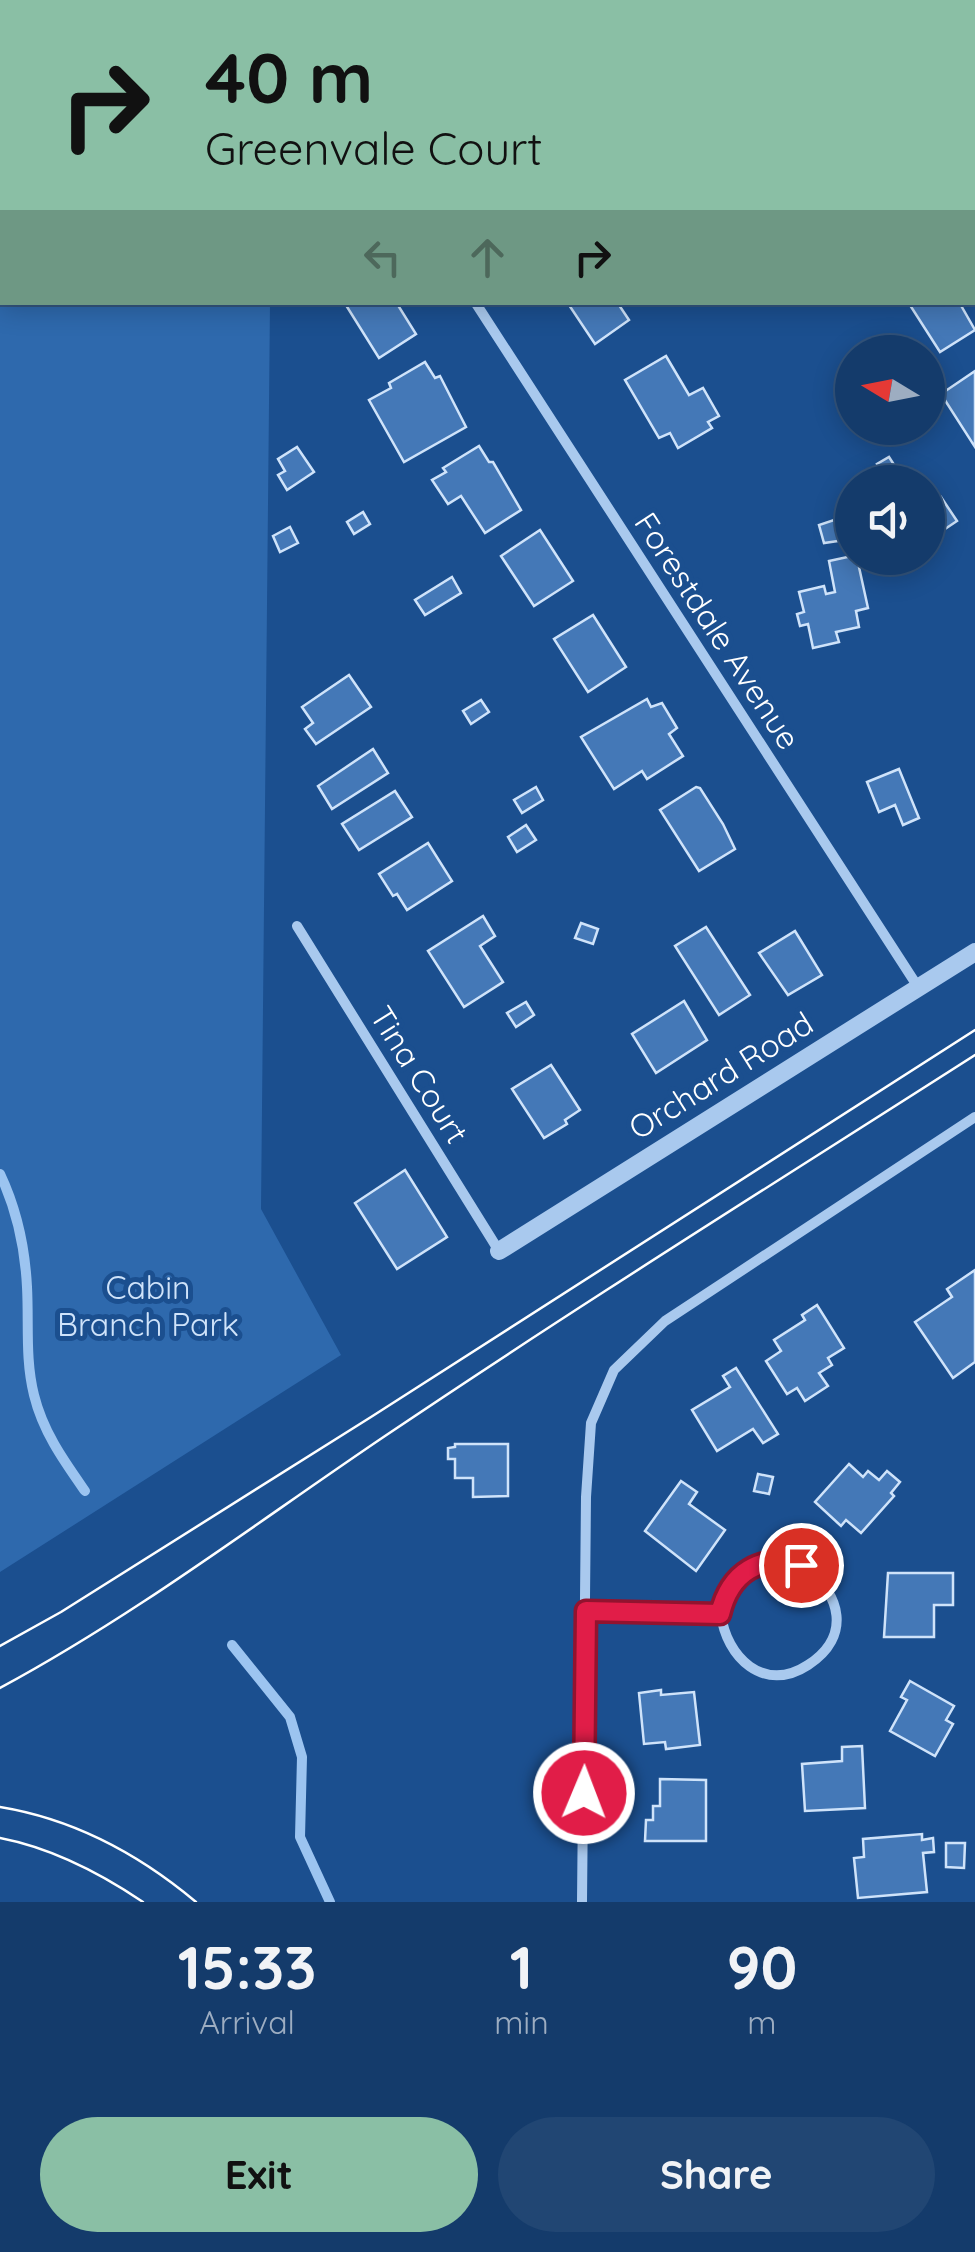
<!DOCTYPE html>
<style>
:root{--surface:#143b6b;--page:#214673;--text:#f1f3f6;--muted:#9dadc1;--line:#33557e;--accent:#8abfa5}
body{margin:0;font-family:Quicksand,sans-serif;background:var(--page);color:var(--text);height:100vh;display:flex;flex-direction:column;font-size:38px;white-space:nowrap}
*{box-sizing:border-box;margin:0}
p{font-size:32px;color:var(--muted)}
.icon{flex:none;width:55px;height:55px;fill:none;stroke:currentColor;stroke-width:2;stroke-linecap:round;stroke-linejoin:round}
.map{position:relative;height:1902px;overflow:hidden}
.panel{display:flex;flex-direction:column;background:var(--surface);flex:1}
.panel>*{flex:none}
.top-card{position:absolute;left:0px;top:0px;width:975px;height:305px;box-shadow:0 5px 25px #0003,0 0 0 2px var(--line);background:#8abfa5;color:#111;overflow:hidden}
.needle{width:65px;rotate:280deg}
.buttons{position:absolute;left:835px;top:335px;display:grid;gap:20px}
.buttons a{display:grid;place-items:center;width:110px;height:110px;border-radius:50%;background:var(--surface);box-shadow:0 5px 25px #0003,0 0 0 2px var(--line);font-size:50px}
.pin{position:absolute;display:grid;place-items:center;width:85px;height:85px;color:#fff;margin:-42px;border:5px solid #fff;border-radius:50%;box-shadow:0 2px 10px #0007}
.me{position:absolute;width:110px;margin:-55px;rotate:1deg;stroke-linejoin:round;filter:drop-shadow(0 0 8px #0008)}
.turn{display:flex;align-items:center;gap:35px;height:210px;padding:0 40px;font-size:45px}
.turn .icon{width:130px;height:130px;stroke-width:2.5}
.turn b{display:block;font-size:70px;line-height:85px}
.lanes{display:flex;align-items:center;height:95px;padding:0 40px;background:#0003;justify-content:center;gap:50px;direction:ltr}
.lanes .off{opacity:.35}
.eta{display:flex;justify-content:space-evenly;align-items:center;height:170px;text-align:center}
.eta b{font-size:60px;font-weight:700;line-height:70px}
.primary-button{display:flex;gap:20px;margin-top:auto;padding:20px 40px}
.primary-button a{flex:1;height:115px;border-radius:60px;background:var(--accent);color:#111;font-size:40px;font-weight:700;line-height:115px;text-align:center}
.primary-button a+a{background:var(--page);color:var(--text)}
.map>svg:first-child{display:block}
.green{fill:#2e69ad}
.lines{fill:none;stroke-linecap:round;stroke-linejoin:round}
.stream{stroke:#9cc4f0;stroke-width:10}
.building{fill:#4478b7;stroke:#cfe3fa;stroke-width:2.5}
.minor{stroke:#a9c9ee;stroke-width:10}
.tertiary{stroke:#a9c9ee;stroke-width:18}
.tram{stroke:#fff;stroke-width:2.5}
.route-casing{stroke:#92132f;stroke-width:25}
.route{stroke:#e11d48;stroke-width:18}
.labels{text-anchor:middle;stroke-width:10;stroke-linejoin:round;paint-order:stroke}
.street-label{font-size:32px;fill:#fff;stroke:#1b4f8f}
.park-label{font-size:32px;fill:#cfe3fa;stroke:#1b4f8f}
</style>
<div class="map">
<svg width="975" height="1902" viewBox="0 0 975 1902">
<rect width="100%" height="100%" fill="#1b4f8f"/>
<path class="green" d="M0,0H278L2,2V302L270,303L261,1209L341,1355L0,1572Z"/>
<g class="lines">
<g class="stream">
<path d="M0,1174C17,1210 25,1247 27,1287C29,1324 25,1359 34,1395C43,1432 64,1461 85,1491"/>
<path d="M232,1645L290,1717L302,1757L300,1837L330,1902"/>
</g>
</g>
<g class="building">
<path d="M344,302H396L416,334L379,358Z"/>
<path d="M567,302H617L629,320L595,344Z"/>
<path d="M908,302H959L975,330L940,352Z"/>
<path d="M666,356L689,395L703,388L719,416L708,422L712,428L678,448L670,433L659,438L625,380Z"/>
<path d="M425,362L435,378L440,376L466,427L404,462L369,400L391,388L389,383Z"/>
<path d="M975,371V447L941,394Z"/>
<path d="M479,446L489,462H493L521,510L485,533L461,496L448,504L432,480L446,472L443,468Z"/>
<path d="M297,447L314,472L287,490L278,475L285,471L278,459Z"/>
<path d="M889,457L900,474L887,481L877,464Z"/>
<path d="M941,497L957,521L936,535L928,522V506Z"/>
<path d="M363,512L370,524L354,534L347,522Z"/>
<path d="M852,514V539L824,543L819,525Z"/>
<path d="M290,527L298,543L280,552L273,536Z"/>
<path d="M540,530L573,581L534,606L501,556Z"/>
<path d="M852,556L857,558L868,608L856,611L859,627L836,632L839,642L813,648L808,624L800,626L797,614L804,612L799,592L824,586L826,594L835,592L829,561Z"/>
<path d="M452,577L461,593L425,615L415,600Z"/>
<path d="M593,615L626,667L588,692L554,639Z"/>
<path d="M349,675L371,707L316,744L305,729L313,723L302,707Z"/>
<path d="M647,699L651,707L662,703L677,728L669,734L683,756L647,779L642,771L614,789L581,737Z"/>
<path d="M481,700L489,712L471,724L463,711Z"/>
<path d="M373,749L388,773L332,809L318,786Z"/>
<path d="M899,769L919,818L903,825L895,805L879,812L867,782Z"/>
<path d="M536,787L543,800L522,813L514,800Z"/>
<path d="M696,787L700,788L723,824L735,849L699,871L660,810Z"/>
<path d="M395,791L412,817L359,850L342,824Z"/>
<path d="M526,825L536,840L517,852L508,837Z"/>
<path d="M428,843L452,881L407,910L397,894L393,896L379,874Z"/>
<path d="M483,916L495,936L480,946L503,982L464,1007L428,951Z"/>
<path d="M581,923L598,929L593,944L575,938Z"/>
<path d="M706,927L750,995L719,1015L675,946Z"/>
<path d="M795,931L822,975L788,995L759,953Z"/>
<path d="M684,1001L707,1040L656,1073L632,1034Z"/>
<path d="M526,1002L534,1015L516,1027L507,1013Z"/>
<path d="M551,1065L580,1110L565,1120L567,1124L544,1138L512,1089Z"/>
<path d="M405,1170L447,1237L397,1269L355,1203Z"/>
<path d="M975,1270V1362L953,1378L915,1322L952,1297L947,1289Z"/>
<path d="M817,1305L844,1348L828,1358L832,1365L819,1373L828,1386L805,1401L797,1388L787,1394L766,1361L781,1351L774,1340L805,1320L802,1315Z"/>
<path d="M736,1368L778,1434L763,1443L753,1429L717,1451L692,1410L730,1387L723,1376Z"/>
<path d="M455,1444H508V1496L473,1497V1478H455V1459H448V1448L455,1447Z"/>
<path d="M849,1464L863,1477L868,1471L879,1480L887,1471L900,1482L891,1493L894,1496L861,1533L846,1520L841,1526L815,1502Z"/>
<path d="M758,1474L773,1477L769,1494L754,1491Z"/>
<path d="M681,1481L697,1492L689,1504L725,1530L696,1571L645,1531Z"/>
<path d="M888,1573H953V1605H934V1637H884Z"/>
<path d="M910,1681L954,1706L946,1720L953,1724L935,1756L890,1731L907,1700L901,1697Z"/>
<path d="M661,1690V1695L694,1692L700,1745L666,1749L665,1742L644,1744L639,1693Z"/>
<path d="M862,1746L865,1808L805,1811L802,1764L842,1761V1747Z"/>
<path d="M660,1779L706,1780V1841H645L646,1820H653V1806H660Z"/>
<path d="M922,1834V1840L933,1838L934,1852L923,1853L927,1892L858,1898L854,1858L864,1857L863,1839Z"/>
<path d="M946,1843H965L964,1868L946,1867Z"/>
</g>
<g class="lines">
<g class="minor">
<path d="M855,0L856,2"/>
<path d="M972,184L975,188"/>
<path d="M475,302L918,987"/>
<path d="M297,926L499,1251"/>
<path d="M587,1611L721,1614C726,1657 764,1694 808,1665C898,1607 750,1492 721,1614"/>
<path d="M582,1902L586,1497L591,1423L614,1370L665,1321L975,1117"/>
</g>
<path class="tertiary" d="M499,1251L975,952"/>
<g class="tram">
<path d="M0,1646L61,1612L371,1417L975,1030"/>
<path d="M0,1688C137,1614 256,1523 385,1436C579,1305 778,1181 975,1055"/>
<path d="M0,1807C73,1819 140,1855 196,1902"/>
<path d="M0,1838C52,1848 100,1873 143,1902"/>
</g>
</g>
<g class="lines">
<defs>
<path id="route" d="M584,1793L586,1611L720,1614C730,1572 760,1554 801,1565"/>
</defs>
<use href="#route" class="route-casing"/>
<use href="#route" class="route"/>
</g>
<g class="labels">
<g class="street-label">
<text transform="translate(717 631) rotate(57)" y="11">Forestdale Avenue</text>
<text transform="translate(419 1075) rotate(58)" y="11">Tina Court</text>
<text transform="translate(721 1076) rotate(-32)" y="11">Orchard Road</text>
</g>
<g class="park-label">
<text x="148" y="1299">Cabin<tspan x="148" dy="37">Branch Park</tspan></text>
</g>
</g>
</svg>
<div class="buttons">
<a><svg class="needle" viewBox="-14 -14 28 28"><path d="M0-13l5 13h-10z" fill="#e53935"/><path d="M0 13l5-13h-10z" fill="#9dadc1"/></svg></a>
<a><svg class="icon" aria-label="sound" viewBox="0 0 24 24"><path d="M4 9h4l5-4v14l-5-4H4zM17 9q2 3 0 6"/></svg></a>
</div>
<div class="pin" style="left:801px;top:1565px;background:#d93025"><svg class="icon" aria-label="arrive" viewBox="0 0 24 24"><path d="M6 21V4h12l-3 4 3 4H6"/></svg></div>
<svg class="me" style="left:584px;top:1793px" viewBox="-20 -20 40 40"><circle r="17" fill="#e11d48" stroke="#fff" stroke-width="3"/><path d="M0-11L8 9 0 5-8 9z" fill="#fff"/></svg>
<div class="top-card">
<div class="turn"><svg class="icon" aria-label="right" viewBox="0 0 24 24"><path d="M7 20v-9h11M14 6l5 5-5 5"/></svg><div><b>40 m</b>Greenvale Court</div></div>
<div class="lanes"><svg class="icon off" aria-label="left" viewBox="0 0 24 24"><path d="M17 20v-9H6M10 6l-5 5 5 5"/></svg><svg class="icon off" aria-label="ahead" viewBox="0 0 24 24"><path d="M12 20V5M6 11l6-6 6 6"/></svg><svg class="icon" aria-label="right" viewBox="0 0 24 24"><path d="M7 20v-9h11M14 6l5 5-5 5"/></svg></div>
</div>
</div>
<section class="panel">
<div class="eta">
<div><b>15:33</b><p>Arrival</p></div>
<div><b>1</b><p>min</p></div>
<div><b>90</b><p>m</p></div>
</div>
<div class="primary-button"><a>Exit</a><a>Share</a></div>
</section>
